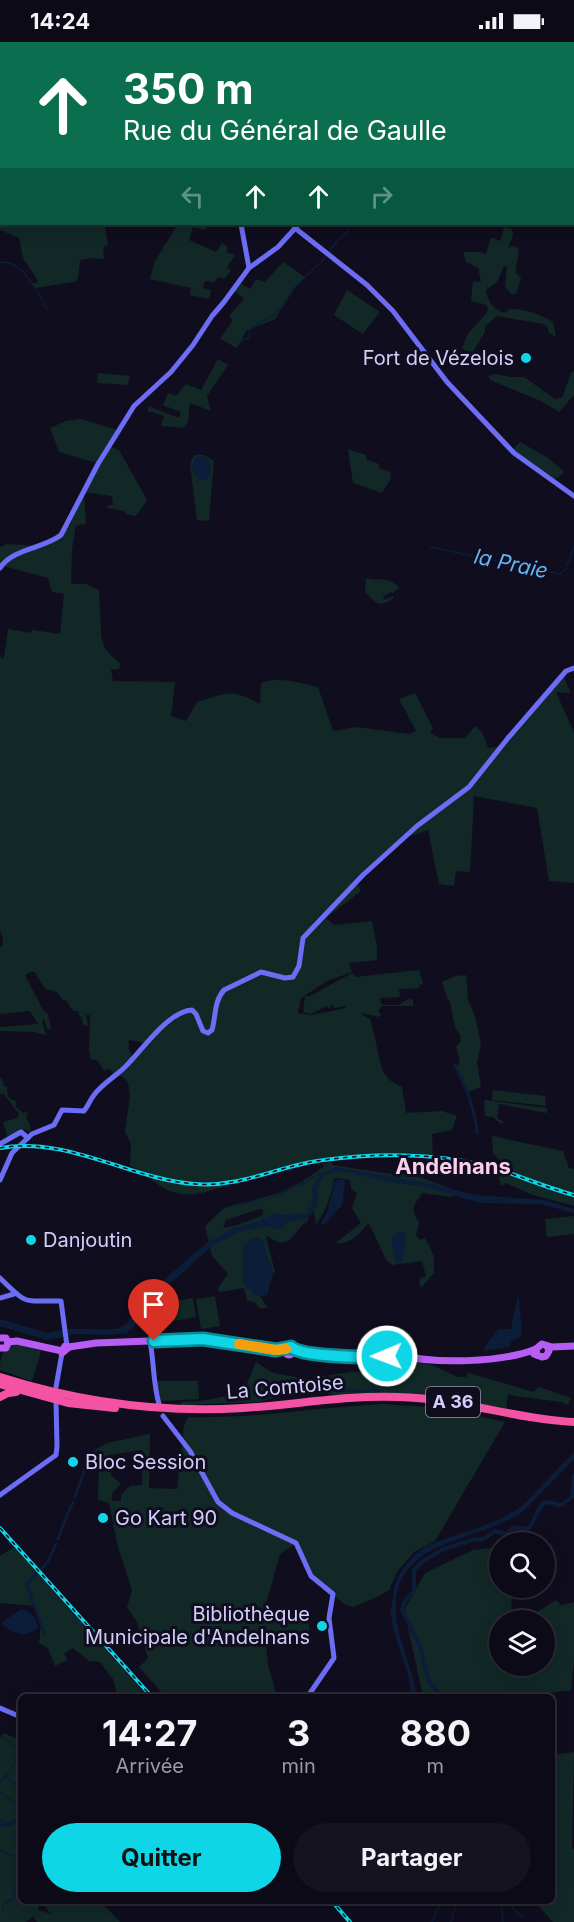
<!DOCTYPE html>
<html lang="fr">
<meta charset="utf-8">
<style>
:root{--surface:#0c0a16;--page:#15131f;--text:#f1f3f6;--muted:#9a9aa1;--line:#2c2b35;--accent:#0fd6e7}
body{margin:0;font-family:Inter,sans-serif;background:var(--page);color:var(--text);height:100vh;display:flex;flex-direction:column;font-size:22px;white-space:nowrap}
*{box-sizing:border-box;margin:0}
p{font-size:20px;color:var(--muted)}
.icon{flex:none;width:33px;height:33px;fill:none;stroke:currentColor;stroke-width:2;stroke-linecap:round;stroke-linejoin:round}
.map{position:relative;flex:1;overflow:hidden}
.details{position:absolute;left:18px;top:1652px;width:537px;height:210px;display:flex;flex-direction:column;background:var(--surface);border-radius:9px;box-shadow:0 3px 15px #0003,0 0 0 2px var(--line)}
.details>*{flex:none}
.hud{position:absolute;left:0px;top:0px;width:574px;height:183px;box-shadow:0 3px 15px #0003,0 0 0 2px var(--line);background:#0b6e4f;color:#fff;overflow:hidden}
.buttons{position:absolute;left:489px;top:1490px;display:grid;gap:12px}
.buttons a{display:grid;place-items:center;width:66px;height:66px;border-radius:50%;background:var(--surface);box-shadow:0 3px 15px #0003,0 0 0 2px var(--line);font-size:30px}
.pin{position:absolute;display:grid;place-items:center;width:51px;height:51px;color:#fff;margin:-62px -26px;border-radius:50% 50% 50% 0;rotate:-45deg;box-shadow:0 0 6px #0007}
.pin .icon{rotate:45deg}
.me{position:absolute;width:66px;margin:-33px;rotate:269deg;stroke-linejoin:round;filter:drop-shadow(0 0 4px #0008)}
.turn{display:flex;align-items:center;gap:21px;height:126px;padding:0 24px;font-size:27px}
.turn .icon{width:78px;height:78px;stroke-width:2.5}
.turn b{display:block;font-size:42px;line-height:51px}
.lanes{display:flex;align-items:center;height:57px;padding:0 24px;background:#0003;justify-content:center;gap:30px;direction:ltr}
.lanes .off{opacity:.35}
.eta{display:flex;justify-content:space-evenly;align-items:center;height:102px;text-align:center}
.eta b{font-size:36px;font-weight:700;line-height:42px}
.primary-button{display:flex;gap:12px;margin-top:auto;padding:12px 24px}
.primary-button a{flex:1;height:69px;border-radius:36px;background:var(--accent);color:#111;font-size:24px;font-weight:700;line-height:69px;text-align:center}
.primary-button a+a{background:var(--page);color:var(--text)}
.status{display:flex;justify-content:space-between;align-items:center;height:42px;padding:0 30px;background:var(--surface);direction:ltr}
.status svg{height:16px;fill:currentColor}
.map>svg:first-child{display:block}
.green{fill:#112827;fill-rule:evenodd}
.water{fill:#0c1d39}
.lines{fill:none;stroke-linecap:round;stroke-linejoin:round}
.stream{stroke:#0c1d39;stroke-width:1.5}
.canal{stroke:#0c1d39;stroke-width:3}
.river{stroke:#0c1d39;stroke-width:4}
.secondary{stroke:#6c6cf5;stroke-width:5}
.primary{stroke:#b85df4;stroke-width:7}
.highway{stroke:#f452a3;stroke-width:8}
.rail-casing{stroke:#0fd6e7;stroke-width:4}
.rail{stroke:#100e1e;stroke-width:1.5;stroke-dasharray:4.5;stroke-linecap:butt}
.route-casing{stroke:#0a8b96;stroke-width:15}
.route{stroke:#0fd6e7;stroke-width:10}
.slow{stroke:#f59e0b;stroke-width:10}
.poi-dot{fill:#0fd6e7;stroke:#100e1e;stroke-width:2}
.labels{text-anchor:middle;stroke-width:6;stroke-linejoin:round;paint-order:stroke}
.shield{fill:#100e1e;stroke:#9894b9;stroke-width:1.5}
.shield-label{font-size:18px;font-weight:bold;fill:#d2cefc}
.poi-label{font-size:20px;fill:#d2cefc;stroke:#100e1e;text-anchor:start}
.street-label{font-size:20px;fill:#d2cefc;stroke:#100e1e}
.water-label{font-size:21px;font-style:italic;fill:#63b5f5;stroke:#100e1e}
.quarter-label{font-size:22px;font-weight:bold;fill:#fcd0ed;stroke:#100e1e}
</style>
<div class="status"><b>14:24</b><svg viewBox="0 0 49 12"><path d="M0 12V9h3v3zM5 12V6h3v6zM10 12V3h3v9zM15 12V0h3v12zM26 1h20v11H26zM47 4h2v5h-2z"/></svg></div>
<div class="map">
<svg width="574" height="1880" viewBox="0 0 574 1880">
<rect width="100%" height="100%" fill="#100e1e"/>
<g class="green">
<path d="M0,154L2,182H82L85,185H105L108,203L103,205L104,217L91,216L80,218L78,237L74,240L35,246L32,241H37V237L23,216L19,196L0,188Z"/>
<path d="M178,182L208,183L205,188L193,185L189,198L216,210L222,201L228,205L226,210L235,213L227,225L231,229L224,237L218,235L214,240L205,239L203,246L211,248L209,257L190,253L191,246L150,237L155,219Z"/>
<path d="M506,185L512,187L513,193L508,206L513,204L518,206C520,215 515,222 516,231L521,236L516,252H512L505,245L507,226L506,224H504L497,240L486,248C488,261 494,267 505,271L509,267C526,267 539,272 553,280L556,295L549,291L547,284L543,282L497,274L485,284V290L472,311H470L462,306L468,292L488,269L487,263L471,259L473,239L481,240L478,226L466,220L463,210H479L486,212L491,195L500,199L504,186Z"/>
<path d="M283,220L305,235L289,253L275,277L246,289L237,306L220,297L233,278L229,274L244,257L234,249L240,241L250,247L256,237L265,240Z"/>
<path d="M347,248L380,270L363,292L334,273Z"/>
<path d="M218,317L228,323L207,354L211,369L190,361L188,379L184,386L161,384L164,374L148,369V364L179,376L181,370L163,363L168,351L176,354L186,342L201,348Z"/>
<path d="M574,329V353L559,370L541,359L490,338L488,334L494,332L511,335H524L555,357L562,356L571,331Z"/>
<path d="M98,331L130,334L128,343L97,341Z"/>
<path d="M81,377L117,388L97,421L59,410L50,386L66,379Z"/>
<path d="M520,400L548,416L563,429V432L554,438L513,408Z"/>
<path d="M111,405L119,408L147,458L136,474L126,472L124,469L107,466L108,463H113L112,454L84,450L86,482L76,483L72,507L71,542H86L99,548L101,594L105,607L120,622L119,627L111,628L113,639L175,640L171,674L186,679L197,660C229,651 229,646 260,662L261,641C277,634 301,641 318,645L333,689L356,685L409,692L416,689L399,657L415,651L433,686L430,691L440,696H465L475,684L482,690L488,706L498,705L564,635L571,651L556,650L574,691V841L549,839L537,766L474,754L470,830L456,829L454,844L439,842L428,788L405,796L357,840L361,849L326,876L334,883L372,879L377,905V918L349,921L352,930L327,939L301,956L298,971L312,973L346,966L344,964L334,966L332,962L330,964L331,967L326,964L311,972L303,970L305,954H310L352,931L356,935L419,928L423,942L419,943V946L399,947L400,955L381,956L380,958L382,963H399L408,957L413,958V964H382L378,969L381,973L376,976L377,974L359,971L370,977C372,985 375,993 376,1001C381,1021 379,1036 402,1045L406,1071L442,1069L457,1074L452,1088L432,1092L433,1114C399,1113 365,1112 332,1115C302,1118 275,1130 247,1136C209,1144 165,1140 130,1124L131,1102L125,1090L130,1054L128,1040L121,1034L113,1032L110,1027L104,1028L97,1018L91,1017L89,1009L90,973H86L88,984L83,983L82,976L79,973V970L72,968L67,959L62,957L57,950L45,947L35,930H30L25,933L26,935L43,968L48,972L51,987H47L44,977L42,978L46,993L34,990L0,989V985L38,982L30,969L0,972V906C5,902 3,895 0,889V613L2,617L4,615L8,587L31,591L32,588L60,592L64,552L52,550L48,536L3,524L0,529V505L7,502L36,504L61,495L70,483L84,450ZM177,974L176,978L161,987L133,1014C128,1009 128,1005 129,998L144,1001L151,992Z"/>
<path d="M348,407L366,413V417L379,422V426L391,430L390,438L382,451L353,441Z"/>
<path d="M194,413H204L214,419L209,479L197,478L190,422Z"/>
<path d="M366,536C380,540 386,533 399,545L393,551L391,550L383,555L384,558L393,554L394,556C379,566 377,562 365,550Z"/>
<path d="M466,933L468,958L475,974L481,1003L477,1020L481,1045L468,1050L456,1027L460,1020L456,1004L460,1001L461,995L455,985L450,960L447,956L442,940L456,934Z"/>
<path d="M2,1036L4,1044L7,1045C7,1055 8,1056 16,1059L17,1061L15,1064L23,1071L28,1069L26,1076L30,1082L31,1090L24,1087V1089L8,1095L3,1080L17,1076L19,1072L4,1052H0V1037Z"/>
<path d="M493,1048L545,1054L546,1064L492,1058Z"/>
<path d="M486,1058L547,1066V1071L499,1062L497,1076L504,1080L501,1082L493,1075L485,1074L484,1060Z"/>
<path d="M492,1094L563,1109L569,1126L574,1127V1164L533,1153L506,1141L501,1144L499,1137V1117L493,1112Z"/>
<path d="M332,1120V1123L391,1132H411L452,1147V1155L422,1151C414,1164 409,1166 419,1180L416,1194L420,1198L425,1196L434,1214V1231L421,1246L419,1237L426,1234L422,1219L392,1223L386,1218L369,1181C359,1191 351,1203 336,1201L361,1181L352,1166L357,1151L351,1147L350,1138L338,1136L334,1137C331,1155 326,1168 316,1183L314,1170L309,1166L308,1179C292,1188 291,1212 268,1194L266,1195L275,1230L273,1231L262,1198L257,1196L250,1198L253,1252L260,1254L268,1266H259L256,1261L247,1258L244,1246L219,1250L218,1246L228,1232L212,1214L205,1184L224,1166L279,1151L303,1139L324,1124L322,1122ZM259,1167L263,1168V1172L261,1174L237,1183L223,1186L226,1178Z"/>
<path d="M145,1132L189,1143H228C210,1149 189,1157 170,1149C161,1146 153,1138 145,1132Z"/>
<path d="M574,1174V1192L547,1195L545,1177Z"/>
<path d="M215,1254L220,1284L201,1287L196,1257Z"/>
<path d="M193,1256L196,1275L167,1280L163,1261Z"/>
<path d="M12,1302H17L41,1309L32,1339L0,1328C0,1316 1,1309 12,1302Z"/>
<path d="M403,1318L432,1323L458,1335H466L468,1331L534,1350L539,1345L571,1356L568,1363L561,1360L508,1353L506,1367L421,1352L336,1353L320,1350L285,1353L259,1360L182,1363L181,1360L201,1359L243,1351L256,1320L273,1331L308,1337L349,1330L374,1329Z"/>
<path d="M155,1339H198L199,1357L161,1359Z"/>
<path d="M384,1362L441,1366L505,1380L435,1499L414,1510L397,1530L389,1548L377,1555L353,1565L346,1563L316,1540L294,1503L280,1512L262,1576L309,1573V1589L265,1592L268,1623L277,1654H165L139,1625L148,1616L137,1580L127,1565L132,1548L118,1505L109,1461L98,1458L99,1423L94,1408L107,1401L150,1392L149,1446L177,1447L184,1384L188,1375C253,1377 319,1365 384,1362ZM143,1408L142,1443L130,1444L121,1453V1459H112V1451L121,1442L111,1433L109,1413Z"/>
<path d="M14,1505L147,1654H118L113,1637L100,1620L89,1619L73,1606L64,1611L67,1618L55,1624L48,1606L39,1601L41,1584L33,1564L0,1561V1514Z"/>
<path d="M499,1505L500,1545H512L511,1578H500V1623H544V1578H524L556,1558L561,1563L574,1560V1620L571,1648L550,1651L549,1654H423L404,1568L425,1531L473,1508Z"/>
<path d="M4,1691L21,1699V1858L40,1859L38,1868L51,1872L41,1859H100L120,1880H37L34,1876L36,1873L26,1880H0V1696Z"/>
<path d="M574,1710L572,1805L574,1808V1880H553L534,1859L552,1858V1713Z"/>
</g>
<g class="water">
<path d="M200,414L208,417C212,425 213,435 203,439L195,433L192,425L195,415Z"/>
<path d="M336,1125L428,1141L475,1153L544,1158L574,1167V1171L540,1162L479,1161L427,1145L391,1140L340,1129L324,1133L317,1147C321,1158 316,1167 308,1176L288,1180L281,1188L265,1184L240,1190L212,1204L160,1251L146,1267L134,1285L126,1291L107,1293L77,1292L47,1298L0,1284V1277L47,1291L67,1287H117L126,1282L159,1242L208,1200L234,1186L260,1179L274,1171L286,1173L307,1171C314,1161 313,1156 312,1145C318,1133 324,1129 336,1125Z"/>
<path d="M340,1137L344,1138L345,1141L342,1164C334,1170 330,1178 322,1184L321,1181L327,1170L335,1139Z"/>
<path d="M406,1190C404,1200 406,1212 402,1220L396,1221L392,1207V1196L396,1191Z"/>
<path d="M257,1196L262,1198L273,1231L267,1253L260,1254L253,1252L252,1248L246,1246L243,1239V1204L250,1198Z"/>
<path d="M519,1256L522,1294L511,1300L509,1305L485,1309L484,1306L498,1287H511L517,1257Z"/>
<path d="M574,1410V1417L525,1468C479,1502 390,1495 396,1573C398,1597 411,1624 416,1649V1654H411C411,1626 393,1600 391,1572C390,1565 393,1561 393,1554C395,1533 408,1518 425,1505C457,1490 495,1485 523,1463Z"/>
<path d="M21,1567C30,1569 38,1577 38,1587L23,1593L11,1589L1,1581Z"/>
</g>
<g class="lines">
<g class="stream">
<path d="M380,2L381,0"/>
<path d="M329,211L337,199L348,189V182"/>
<path d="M0,220C18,220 25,231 34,245"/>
<path d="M37,248L47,267"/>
<path d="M239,302L242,298L249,296L250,288L262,279L270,276L280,268L294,246L326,215"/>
<path d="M430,505L560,532L566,527V523L569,519L574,504"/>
<path d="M231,1164L272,1155L306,1140L318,1132L322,1131"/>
<path d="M572,1455L574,1454"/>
<path d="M0,1697L2,1695L21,1709"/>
<path d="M6,1735L21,1746"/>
<path d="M0,1741L21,1714"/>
<path d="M0,1750L21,1765"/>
<path d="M0,1777L8,1782"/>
<path d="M0,1807L11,1814L21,1813"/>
<path d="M501,1858L503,1880"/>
<path d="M509,1858L514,1868L523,1876"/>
<path d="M34,1862L35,1858"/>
<path d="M3,1868V1863L16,1855L13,1851L21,1842"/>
<path d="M432,1880L442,1858"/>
<path d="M451,1880L457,1858"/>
</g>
<g class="canal">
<path d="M455,1023C466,1046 475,1066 477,1091"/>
<path d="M262,1356L312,1348L379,1349"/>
<path d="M75,1455L88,1418L99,1408"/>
<path d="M66,1476L73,1460"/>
<path d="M58,1497L65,1478"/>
<path d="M41,1527L48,1520L56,1502"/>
<path d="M37,1531L27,1543L45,1593"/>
</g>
<g class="river">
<path d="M440,1654L428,1637L420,1604L402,1568L405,1559L414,1548V1528L423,1519L444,1507L472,1498L484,1497L495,1489L506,1492L514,1485L528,1487C535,1481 538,1461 547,1460C551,1460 557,1463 561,1463L572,1455L574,1434"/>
<path d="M0,1783L11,1782L21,1776"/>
</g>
<g class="secondary">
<path d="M359,2L360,0"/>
<path d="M0,93L2,94"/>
<path d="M241,182L249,226"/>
<path d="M295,186L367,243L393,269L447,340L514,411L574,454"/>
<path d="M0,526C13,506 43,507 61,493L98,422L134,364L171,330L193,303L212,274L224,260L249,226L278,205L299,182"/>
<path d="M0,1102L21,1090L28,1096"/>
<path d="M0,1138L12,1111L32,1092L54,1083L62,1068L84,1069C88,1064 90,1058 94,1053C102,1042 116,1034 125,1025C141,1010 168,969 192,968L196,972L203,989L208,991L212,988C216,974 214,959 224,948L261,930L285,936L293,935L299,924L303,896L363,833L417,784L469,745L508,696L566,629L574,626"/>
<path d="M0,1236C29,1265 23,1258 61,1259L67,1304"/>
<path d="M0,1256L14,1252"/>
<path d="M150,1299C154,1320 153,1341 159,1362"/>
<path d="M56,1345L62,1311"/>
<path d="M163,1374L190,1409L218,1460L232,1471L296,1501L311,1534L333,1552L329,1576L334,1616L308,1654"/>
<path d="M0,1453L56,1413L57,1404L56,1360"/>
<path d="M0,1666L21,1675"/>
</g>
<g class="primary">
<path d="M0,1296H6L8,1301L6,1306H0"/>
<path d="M8,1300L17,1299L62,1309V1311L69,1305L65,1304L62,1309"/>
<circle cx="289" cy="1309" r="4"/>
<path d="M69,1305L96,1301L203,1297L286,1310"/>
<circle cx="394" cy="1314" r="4.5"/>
<path d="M293,1311L390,1317"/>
<path d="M534,1312L542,1315L546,1314L549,1309L547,1304"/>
<path d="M398,1313C435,1322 501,1321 536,1307"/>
<path d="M537,1313L536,1307L542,1302L552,1305L574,1304"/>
</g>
<g class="highway">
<path d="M0,1335C79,1360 161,1371 243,1366C295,1363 346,1353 398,1355C458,1356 514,1377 574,1380"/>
<path d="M0,1342L68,1361L115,1366"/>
<path d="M0,1355L8,1351L16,1350"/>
</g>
<defs>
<g id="rail">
<path d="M0,1106C68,1094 129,1137 195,1142C241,1146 280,1123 324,1118C374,1111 435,1111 483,1123C514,1131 543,1145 574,1153"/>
<path d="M0,1486L151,1654"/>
<path d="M331,1858L350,1880"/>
</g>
</defs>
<use href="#rail" class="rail-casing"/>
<use href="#rail" class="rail"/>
</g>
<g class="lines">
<defs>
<path id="route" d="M154,1299L203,1297L276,1308L291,1305C302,1315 370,1316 387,1314"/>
</defs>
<use href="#route" class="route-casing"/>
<use href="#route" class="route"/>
<path class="slow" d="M239,1302L276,1308L286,1307"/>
</g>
<g class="poi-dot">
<circle cx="526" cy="316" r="6"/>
<circle cx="31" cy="1198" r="6"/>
<circle cx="73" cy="1420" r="6"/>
<circle cx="103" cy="1476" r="6"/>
<circle cx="322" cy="1584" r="6"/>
</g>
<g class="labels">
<rect class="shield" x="426" y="1345" width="54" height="30" rx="4.5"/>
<g class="shield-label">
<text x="453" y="1366">A 36</text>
</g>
<g class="poi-label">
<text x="514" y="323" text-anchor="end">Fort de Vézelois</text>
<text x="43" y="1205">Danjoutin</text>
<text x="85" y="1427">Bloc Session</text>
<text x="115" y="1483">Go Kart 90</text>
<text x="310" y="1579" text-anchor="end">Bibliothèque<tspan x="310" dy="23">Municipale d'Andelnans</tspan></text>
</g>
<g class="street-label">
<text transform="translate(285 1345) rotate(-5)" y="7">La Comtoise</text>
</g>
<g class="water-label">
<text transform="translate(511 522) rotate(12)" y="7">la Praie</text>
</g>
<g class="quarter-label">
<text x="453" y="1132">Andelnans</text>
</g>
</g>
</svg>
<div class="buttons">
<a><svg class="icon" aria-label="search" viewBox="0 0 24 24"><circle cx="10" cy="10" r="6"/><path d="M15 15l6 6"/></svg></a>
<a><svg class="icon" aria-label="layers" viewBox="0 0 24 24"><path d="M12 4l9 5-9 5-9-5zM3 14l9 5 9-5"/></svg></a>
</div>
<div class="pin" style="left:154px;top:1299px;background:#d93025"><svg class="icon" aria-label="arrive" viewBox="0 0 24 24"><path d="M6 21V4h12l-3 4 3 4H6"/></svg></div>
<svg class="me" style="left:387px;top:1314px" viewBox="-20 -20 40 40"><circle r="17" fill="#0fd6e7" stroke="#fff" stroke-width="3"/><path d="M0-11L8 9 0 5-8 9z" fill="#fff"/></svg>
<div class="hud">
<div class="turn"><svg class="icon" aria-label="ahead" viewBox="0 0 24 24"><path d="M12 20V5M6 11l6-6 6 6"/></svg><div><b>350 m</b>Rue du Général de Gaulle</div></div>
<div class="lanes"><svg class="icon off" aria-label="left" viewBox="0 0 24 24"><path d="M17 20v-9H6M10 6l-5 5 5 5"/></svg><svg class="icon" aria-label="ahead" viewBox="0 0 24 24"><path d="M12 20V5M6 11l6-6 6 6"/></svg><svg class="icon" aria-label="ahead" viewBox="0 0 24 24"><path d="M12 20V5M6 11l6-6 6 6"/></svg><svg class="icon off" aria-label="right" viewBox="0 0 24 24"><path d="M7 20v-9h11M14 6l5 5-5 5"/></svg></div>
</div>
<section class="details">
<div class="eta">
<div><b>14:27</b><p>Arrivée</p></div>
<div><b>3</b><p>min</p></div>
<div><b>880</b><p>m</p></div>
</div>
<div class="primary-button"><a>Quitter</a><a>Partager</a></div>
</section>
</div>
